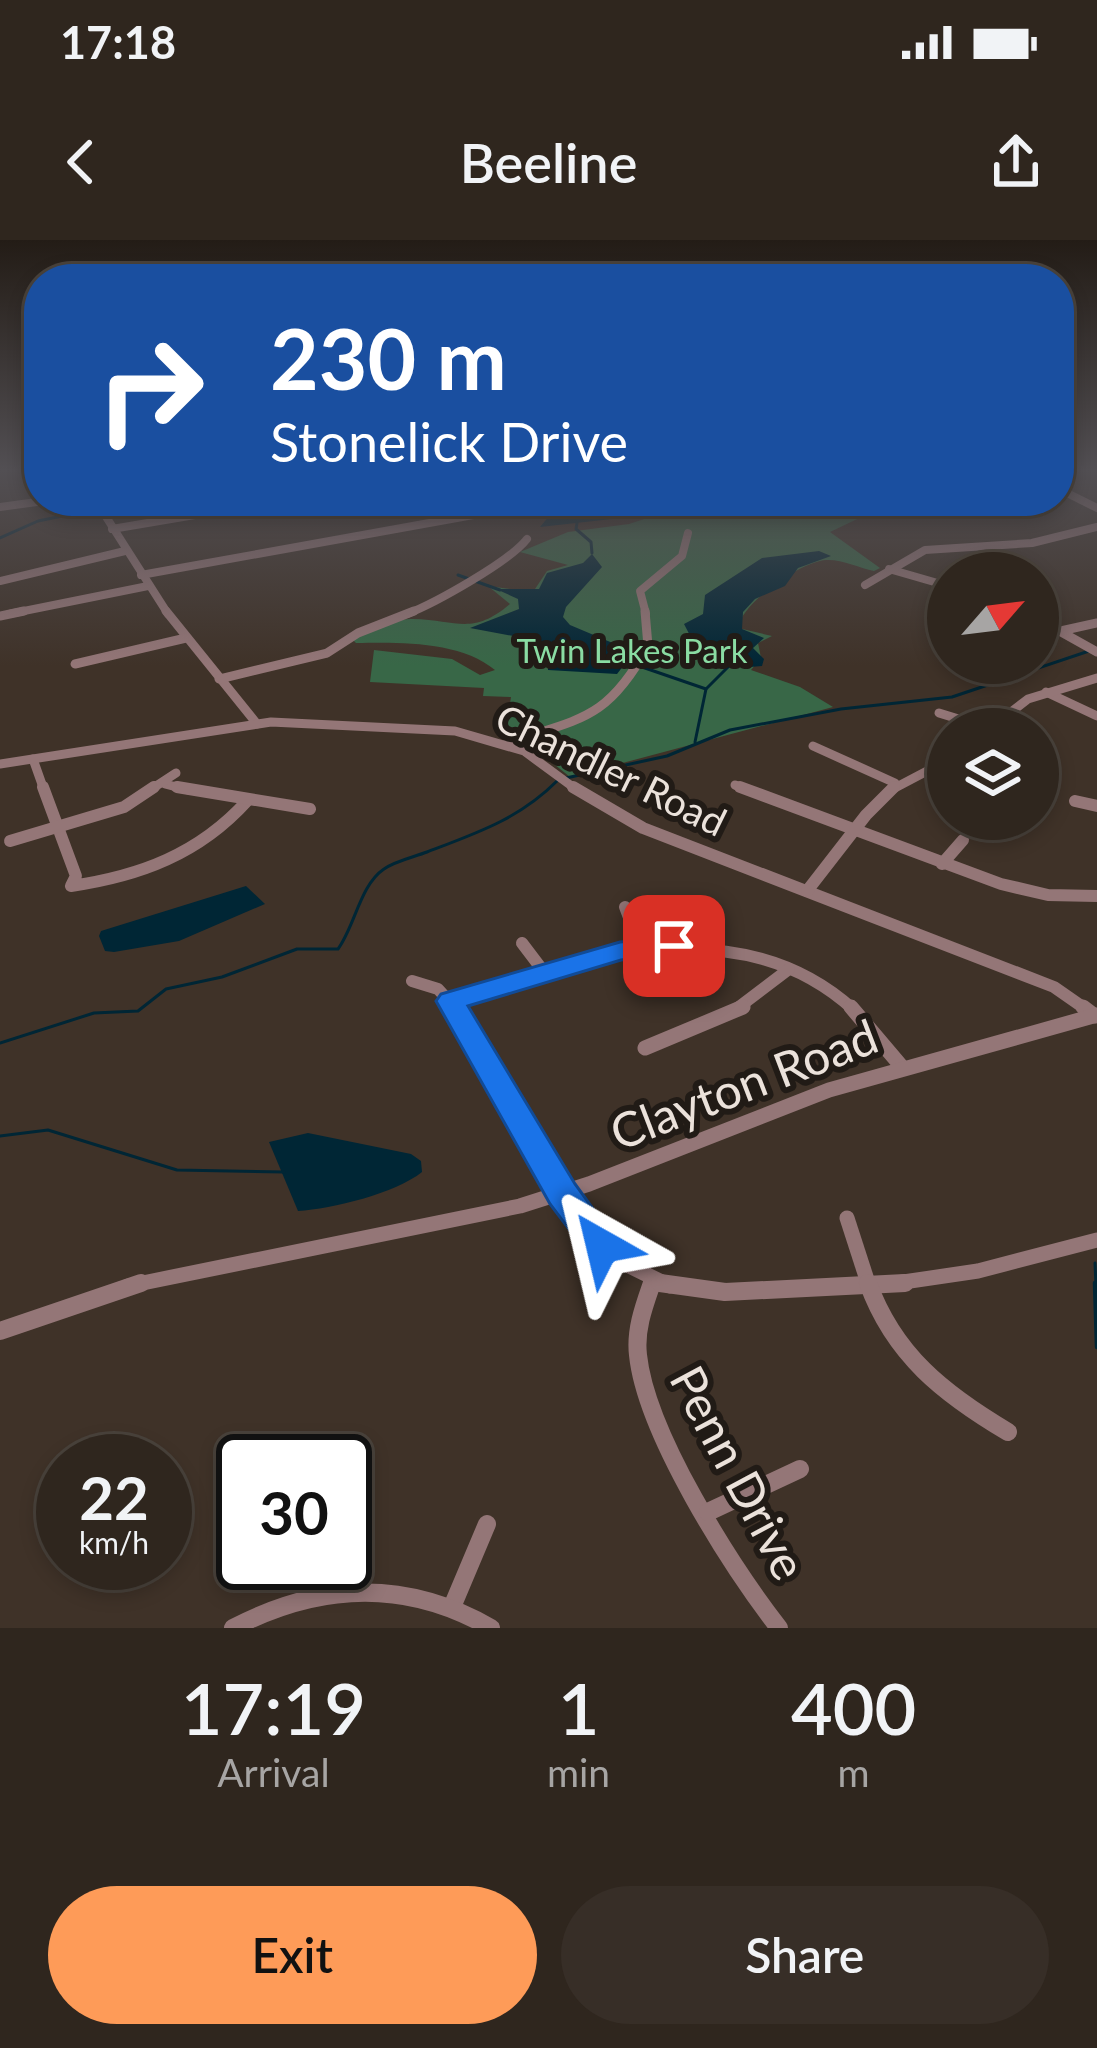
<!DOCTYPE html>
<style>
:root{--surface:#2f261e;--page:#372e27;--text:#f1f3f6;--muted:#a7a5a4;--line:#4a433c;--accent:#fe9b58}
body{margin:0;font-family:Lato,sans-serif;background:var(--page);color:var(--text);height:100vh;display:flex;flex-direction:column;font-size:45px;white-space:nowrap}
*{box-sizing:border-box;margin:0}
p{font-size:39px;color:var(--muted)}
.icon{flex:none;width:66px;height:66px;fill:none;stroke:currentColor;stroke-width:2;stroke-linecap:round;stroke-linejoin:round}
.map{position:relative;height:1388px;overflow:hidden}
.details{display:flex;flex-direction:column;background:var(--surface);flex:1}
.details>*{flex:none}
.banner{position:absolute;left:24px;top:24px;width:1050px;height:252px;border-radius:48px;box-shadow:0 6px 18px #0003,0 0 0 3px var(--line);background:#1a4fa0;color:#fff;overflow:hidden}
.needle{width:78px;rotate:62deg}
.buttons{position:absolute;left:927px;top:312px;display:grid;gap:24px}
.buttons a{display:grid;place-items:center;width:132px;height:132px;border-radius:50%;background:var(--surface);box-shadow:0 6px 18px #0003,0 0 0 3px var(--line);font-size:60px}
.speed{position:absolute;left:36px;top:1194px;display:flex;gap:24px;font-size:60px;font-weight:700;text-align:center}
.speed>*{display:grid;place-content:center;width:156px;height:156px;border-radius:50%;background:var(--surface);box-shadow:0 6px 18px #0003,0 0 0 3px var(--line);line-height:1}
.speed small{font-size:30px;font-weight:400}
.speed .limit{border:6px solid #111;border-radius:18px;background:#fff;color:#111}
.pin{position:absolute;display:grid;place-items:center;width:102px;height:102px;color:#fff;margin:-51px;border-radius:24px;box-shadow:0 6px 18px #0006}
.me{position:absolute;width:132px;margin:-66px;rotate:323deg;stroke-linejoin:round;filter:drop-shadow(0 0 9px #0008)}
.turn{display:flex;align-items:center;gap:42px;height:252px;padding:0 48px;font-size:54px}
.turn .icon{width:156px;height:156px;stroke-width:2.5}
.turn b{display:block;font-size:84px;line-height:102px}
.eta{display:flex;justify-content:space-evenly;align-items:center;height:204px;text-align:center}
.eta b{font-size:72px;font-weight:600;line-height:84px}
.primary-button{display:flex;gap:24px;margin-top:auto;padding:24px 48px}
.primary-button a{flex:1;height:138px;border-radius:72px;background:var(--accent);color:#111;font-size:48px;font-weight:600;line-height:138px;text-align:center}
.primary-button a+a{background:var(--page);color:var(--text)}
.status{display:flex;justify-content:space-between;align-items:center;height:84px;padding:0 60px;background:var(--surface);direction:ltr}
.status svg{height:33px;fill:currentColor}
header{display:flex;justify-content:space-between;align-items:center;height:156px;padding:0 48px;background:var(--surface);font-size:54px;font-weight:600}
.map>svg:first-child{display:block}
.green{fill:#386747}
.water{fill:#002635}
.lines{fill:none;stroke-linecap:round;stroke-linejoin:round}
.stream-far1{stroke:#002635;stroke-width:3}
.stream{stroke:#002635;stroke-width:4.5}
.minor-far4{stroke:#947677;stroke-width:8}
.minor-far3{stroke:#947677;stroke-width:9}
.minor-far2{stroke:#947677;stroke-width:12}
.minor-far1{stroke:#947677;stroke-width:15}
.minor{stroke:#947677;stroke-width:18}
.route{fill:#1a73e8;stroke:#114b97;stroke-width:3}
.labels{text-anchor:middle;stroke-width:12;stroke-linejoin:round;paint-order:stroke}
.far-park-label{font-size:33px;fill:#8adca3;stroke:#211b16}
.street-label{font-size:39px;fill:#ebe2db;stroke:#211b16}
.near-street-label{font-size:48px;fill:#ebe2db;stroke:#211b16}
</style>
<div class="status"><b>17:18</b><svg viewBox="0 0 49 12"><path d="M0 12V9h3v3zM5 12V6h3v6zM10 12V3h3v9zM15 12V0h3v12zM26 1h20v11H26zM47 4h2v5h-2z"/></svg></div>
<header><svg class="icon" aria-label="back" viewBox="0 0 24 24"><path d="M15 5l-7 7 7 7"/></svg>Beeline<svg class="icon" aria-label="share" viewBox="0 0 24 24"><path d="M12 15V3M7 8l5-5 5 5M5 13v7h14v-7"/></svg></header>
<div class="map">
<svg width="1097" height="1388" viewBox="0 0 1097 1388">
<rect width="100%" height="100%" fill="#3f3228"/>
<path class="green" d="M667,261H895L830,292L880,328L874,331C860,328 841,319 826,320C802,321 741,363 738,388L772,396L758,403L761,418L751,430L800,447L833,467L570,537L534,508L505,496L511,457L483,456L484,448L370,442L374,410L452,419L480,435L495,430C461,401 399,402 356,403L349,396C369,390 393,378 413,379C458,380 472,396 510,364L488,346L533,352L547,331L568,325L520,312L568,292L629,284L678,268Z"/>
<g class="water">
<path d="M555,261H596L612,279L540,287L550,275L545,267Z"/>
<path d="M819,311L831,316L798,328L785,346L755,359L743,372L742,389L764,398L753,408L764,419L762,426L750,427L698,411L684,384L703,374L705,355L762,318Z"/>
<path d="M592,314L602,327L566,367L563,377L570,385L634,412L617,434L548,430V413L529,399L470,388L519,369L518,359L496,349H539L547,333L583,323Z"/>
<path d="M246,646L265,664L179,701L114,712L105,711L99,696L101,691Z"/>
<path d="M308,893L411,914L421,921L422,932C396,953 332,969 298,971L269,902Z"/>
</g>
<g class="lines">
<g class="stream-far1">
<path d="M577,283L576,289L591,302L592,313"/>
<path d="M0,298L38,281L136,261"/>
<path d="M458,335L500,350"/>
<path d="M642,427L706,449"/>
<path d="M695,502L706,449L732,423"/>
<path d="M566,538L667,516L730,490L841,469L952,457L1089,411"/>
<path d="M0,803L94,773L138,771L166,749L222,737L297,709H338C355,686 360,645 384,629C395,621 414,617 427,612C477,593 519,579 557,541"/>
<path d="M0,896L48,890L177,930L284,932"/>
<path d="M1095,1023L1096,1046"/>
</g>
<path class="stream" d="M1095,1043L1097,1107"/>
<g class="minor-far4">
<path d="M1059,249L1097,268"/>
<path d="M96,261L168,374"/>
<path d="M0,267L44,261"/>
<path d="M112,289L278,261"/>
<path d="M889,329L948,346"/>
<path d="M141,335L501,270"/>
<path d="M0,341L125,311"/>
<path d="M865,345L925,310L1032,303L1097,287"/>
<path d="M9,374L148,346"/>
<path d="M407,374C435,363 509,322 527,299"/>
<path d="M646,374L640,351L682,316L688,293"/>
</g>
<g class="minor-far3">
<path d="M166,371L257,484"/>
<path d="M0,376L24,371"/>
<path d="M1038,379L1097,412"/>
<path d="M932,388L948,392"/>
<path d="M1038,396L1097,383"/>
<path d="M75,424L186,398"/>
<path d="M219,439L327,413L358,393L414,371"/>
<path d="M1046,452L1097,476"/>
<path d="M939,473L991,489"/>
<path d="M989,489L1028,459L1097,438"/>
<path d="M507,503C580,478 607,481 648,406L645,371"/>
<path d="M813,506L895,543"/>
<path d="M33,519L44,550"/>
<path d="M0,524L271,482L455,491L524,511L577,550"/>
<path d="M165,544L188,550"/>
<path d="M735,545L747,550"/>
<path d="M150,550L176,533"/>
<path d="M891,550L948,520"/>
</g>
<g class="minor-far2">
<path d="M43,547L76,636L71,646C140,636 199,614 247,561"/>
<path d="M177,547L310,569"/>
<path d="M573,547L643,588L1054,747L1087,770"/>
<path d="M740,547L1001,644L1048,655L1097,656"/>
<path d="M1075,561L1097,566"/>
<path d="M10,601L124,567L154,547"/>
<path d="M942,624L963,600"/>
<path d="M807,651L866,575L894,547"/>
<path d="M625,667L640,707"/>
<path d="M522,703L544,732"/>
<path d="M412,741L438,749L457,770"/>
<path d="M451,761C581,719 739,665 854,770"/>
<path d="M735,770L789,729"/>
</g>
<g class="minor-far1">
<path d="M455,767L582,982L619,1021L670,1046"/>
<path d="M851,767L902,827"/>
<path d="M1083,767L1095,776"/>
<path d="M645,808L743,767"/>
<path d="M847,978L869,1046"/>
<path d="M128,1046L520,966L589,944L829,850L1097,775"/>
<path d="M651,1046L653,1040"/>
<path d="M876,1046L978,1031L1097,1000"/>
</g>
<g class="minor">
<path d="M652,1043C644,1066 635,1090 638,1115C646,1193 731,1326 779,1388"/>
<path d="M660,1043L725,1052L905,1043"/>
<path d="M868,1043C894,1115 944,1154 1008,1192"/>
<path d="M0,1091L141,1043"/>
<path d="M708,1272L800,1229"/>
<path d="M452,1367L487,1284"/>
<path d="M233,1388C319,1343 406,1339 491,1388"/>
</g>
</g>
<linearGradient id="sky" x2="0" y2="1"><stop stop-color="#231c16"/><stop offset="0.54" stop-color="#524f53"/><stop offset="1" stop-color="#524f53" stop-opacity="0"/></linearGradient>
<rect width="1097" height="426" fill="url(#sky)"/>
<path class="route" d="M674,697L688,706L684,712L621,720L468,766L575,944L620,1006L615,1017L602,1021L590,1017L550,964L436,761L441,754L620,702Z"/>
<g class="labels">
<g class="far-park-label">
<text x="632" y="423">Twin Lakes Park</text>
</g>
<g class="street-label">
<text transform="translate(611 530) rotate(26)" y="14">Chandler Road</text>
</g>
<g class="near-street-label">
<text transform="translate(744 845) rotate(-21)" y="17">Clayton Road</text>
<text transform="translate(738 1233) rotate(62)" y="17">Penn Drive</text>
</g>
</g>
</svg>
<div class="buttons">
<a><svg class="needle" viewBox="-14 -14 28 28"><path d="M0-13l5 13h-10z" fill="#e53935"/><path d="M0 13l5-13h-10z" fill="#a7a5a4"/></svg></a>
<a><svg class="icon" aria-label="layers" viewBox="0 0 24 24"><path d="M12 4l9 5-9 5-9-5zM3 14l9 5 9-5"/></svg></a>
</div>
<div class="speed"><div>22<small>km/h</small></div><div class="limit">30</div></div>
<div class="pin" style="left:674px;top:706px;background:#d93025"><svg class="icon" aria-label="arrive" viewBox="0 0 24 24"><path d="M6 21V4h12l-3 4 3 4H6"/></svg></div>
<svg class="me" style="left:602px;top:1006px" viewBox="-20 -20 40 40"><path d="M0-17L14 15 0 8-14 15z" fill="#1a73e8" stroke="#fff" stroke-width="4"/></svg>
<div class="banner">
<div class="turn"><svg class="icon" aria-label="right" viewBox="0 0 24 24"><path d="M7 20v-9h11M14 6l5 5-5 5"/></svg><div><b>230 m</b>Stonelick Drive</div></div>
</div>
</div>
<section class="details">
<div class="eta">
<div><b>17:19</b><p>Arrival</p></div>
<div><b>1</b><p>min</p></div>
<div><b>400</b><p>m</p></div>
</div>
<div class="primary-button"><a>Exit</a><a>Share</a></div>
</section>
